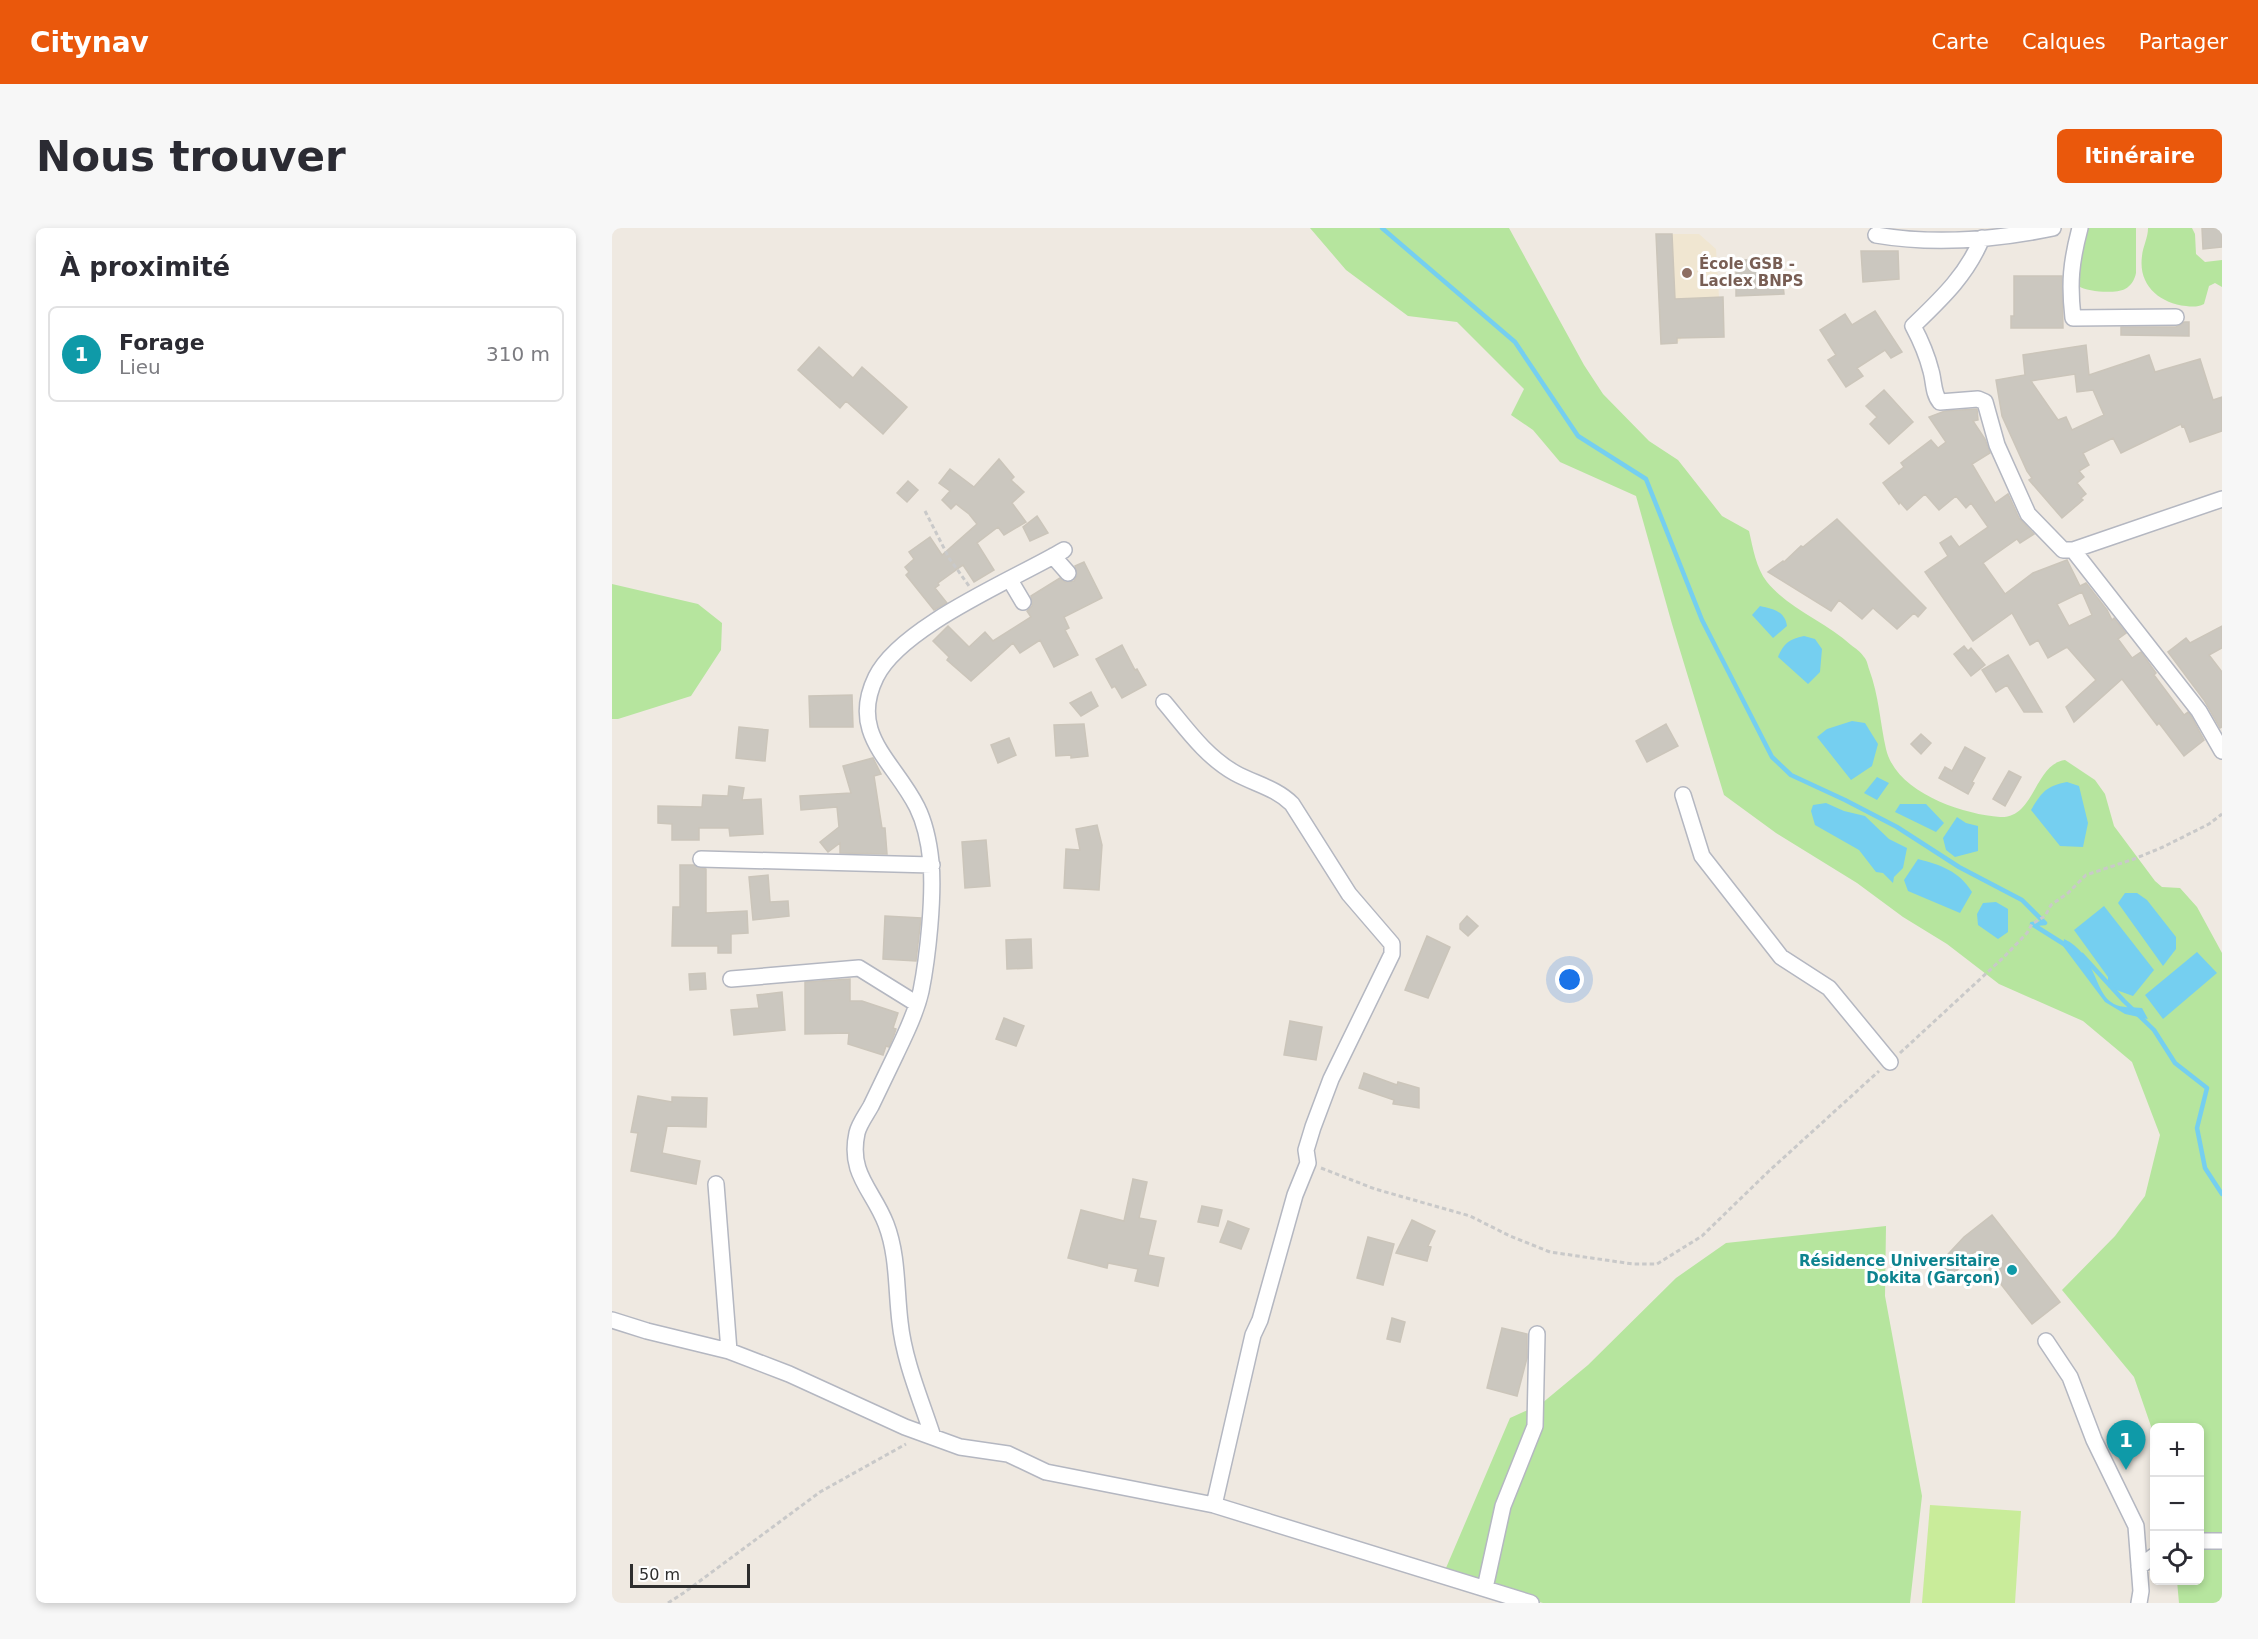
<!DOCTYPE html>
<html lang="fr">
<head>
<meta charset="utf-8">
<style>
  body { margin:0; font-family:"DejaVu Sans",sans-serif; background:#f7f7f7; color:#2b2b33 }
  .controls { position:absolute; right:18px; bottom:18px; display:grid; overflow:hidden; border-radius:9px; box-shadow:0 3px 9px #0003 }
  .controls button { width:54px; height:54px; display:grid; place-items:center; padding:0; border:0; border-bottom:2px solid #e1e1e2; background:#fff; color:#2b2b33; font:30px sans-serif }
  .scale { position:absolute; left:18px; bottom:15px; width:120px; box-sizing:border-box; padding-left:6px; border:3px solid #2e2e2e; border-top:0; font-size:16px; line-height:21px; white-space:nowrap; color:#2e2e2e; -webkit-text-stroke:4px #fff; paint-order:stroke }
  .you { position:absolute; left:958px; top:752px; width:21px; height:21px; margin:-15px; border:4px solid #fff; border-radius:50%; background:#1a73e8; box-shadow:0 0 0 9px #1a73e833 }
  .badge { display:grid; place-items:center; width:39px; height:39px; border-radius:50%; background:#ea580c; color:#fff; font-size:20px; font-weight:700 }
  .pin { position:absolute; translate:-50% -50px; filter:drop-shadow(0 2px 3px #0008) }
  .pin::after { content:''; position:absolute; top:32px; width:21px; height:18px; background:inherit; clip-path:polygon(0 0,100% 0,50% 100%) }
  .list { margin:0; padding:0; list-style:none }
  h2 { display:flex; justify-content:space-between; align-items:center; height:78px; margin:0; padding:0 24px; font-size:26px }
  h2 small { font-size:20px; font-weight:400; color:#7c7c81 }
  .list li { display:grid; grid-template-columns:39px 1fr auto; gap:18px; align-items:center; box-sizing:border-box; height:96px; margin:0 12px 12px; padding:0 12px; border:2px solid #e1e1e2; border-radius:9px }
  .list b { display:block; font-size:22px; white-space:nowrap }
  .list p { margin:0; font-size:20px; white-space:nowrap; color:#7c7c81 }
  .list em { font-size:20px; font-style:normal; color:#7c7c81 }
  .icon { flex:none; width:33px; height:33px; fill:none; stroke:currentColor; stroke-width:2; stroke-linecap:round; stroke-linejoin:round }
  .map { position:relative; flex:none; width:1610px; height:1375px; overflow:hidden; border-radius:9px }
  header { display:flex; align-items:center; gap:36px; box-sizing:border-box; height:84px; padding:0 30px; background:#ea580c; color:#fff }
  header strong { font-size:28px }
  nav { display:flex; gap:33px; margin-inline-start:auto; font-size:21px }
  .intro { display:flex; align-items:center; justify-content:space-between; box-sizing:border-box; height:144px; padding:0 36px }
  h1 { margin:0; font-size:42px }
  .button { padding:15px 27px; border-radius:9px; background:#ea580c; color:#fff; font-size:21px; font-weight:700 }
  main { display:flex; gap:36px; padding:0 36px }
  aside { flex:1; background:#fff; border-radius:9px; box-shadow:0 3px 9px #0003 }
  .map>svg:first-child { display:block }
  .education { fill:#f0e6d1 }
  .green { fill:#b6e59e }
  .pitch { fill:#c9ec9a }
  .water { fill:#75cff0 }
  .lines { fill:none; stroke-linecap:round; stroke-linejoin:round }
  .stream { stroke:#75cff0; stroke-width:4.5 }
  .building { fill:#cbc7bf; stroke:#cbc5ba; stroke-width:1.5; fill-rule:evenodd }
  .minor-casing { stroke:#b4b7c1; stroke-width:18 }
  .path { stroke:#c9c9c9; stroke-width:3; stroke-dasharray:4.5 3; stroke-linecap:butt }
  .minor { stroke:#fff; stroke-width:15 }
  .education-dot { fill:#8d6e63; stroke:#fff; stroke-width:2 }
  .culture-dot { fill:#0f9aa8; stroke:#fff; stroke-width:2 }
  .labels { text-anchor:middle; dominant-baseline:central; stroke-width:6; stroke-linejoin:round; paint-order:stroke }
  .education-label { font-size:15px; font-weight:bold; fill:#785e54; stroke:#fff; text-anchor:start }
  .culture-label { font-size:15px; font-weight:bold; fill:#0d838f; stroke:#fff; text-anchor:end }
</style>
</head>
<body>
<header>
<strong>Citynav</strong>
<nav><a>Carte</a><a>Calques</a><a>Partager</a></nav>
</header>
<div class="intro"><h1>Nous trouver</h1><a class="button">Itinéraire</a></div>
<main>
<aside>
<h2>À proximité<small></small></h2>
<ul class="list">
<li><span class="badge" style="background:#0f9aa8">1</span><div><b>Forage</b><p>Lieu</p></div><em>310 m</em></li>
</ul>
</aside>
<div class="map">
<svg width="1610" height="1375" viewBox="0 0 1610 1375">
  <rect width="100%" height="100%" fill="#efe9e1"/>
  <path class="education" d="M1044,6H1087L1104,21L1107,69L1111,70L1112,109L1070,110L1065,115L1049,116Z"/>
  <path class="green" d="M698,0H897L972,137L991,166L1037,213L1066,232L1110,288L1137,303C1141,320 1144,340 1155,354C1176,380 1214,394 1239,417C1243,420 1249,424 1252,429C1255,432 1256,438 1257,441C1267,468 1268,494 1274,521C1284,564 1349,586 1388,589C1423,591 1422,536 1453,532L1483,552L1493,566L1502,598L1543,653L1550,659L1568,660L1585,679L1610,725V1375H1567L1565,1353L1588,1352V1200H1542V1207L1522,1149L1450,1062L1503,1008L1533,968L1548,907L1520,834L1471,793L1387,756L1335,716L1291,689L1245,655L1164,605L1112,567L1060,396L1024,268L948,234L921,202L899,187L912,161L845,94L796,88L734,42Z
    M1471,0H1524V45C1523,51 1519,58 1513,61C1503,66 1476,64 1466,58Z
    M1536,0H1580L1583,6L1584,26L1593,34L1610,32V59L1603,55L1597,58L1592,76C1586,79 1581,79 1574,78C1547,75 1526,57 1530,28C1531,18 1536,10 1536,0Z
    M0,356L86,376L110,395L109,422L79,468L6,491H0Z
    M1274,998L1273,1068L1310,1268L1298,1375H931L831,1347L898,1190L929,1176L976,1137L1064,1050L1114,1015Z"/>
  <path class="pitch" d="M1318,1277L1409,1283L1403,1375H1310Z"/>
  <path class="water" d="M1148,378C1161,381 1173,383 1175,398L1161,410L1140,387Z
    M1192,408L1203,411L1210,421L1208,444L1196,456L1166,429C1171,416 1177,411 1192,408Z
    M1240,493L1253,495L1266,516L1260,538L1239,552L1205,509L1215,501Z
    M1265,549L1277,555L1265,572L1252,565Z
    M1455,554L1467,558L1476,595L1471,619L1448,618L1419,582C1430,564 1434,558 1455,554Z
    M1214,575L1232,583L1253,588L1277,611L1295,620L1291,640L1282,649L1281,655L1271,645L1264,644L1247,622L1203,597L1199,583L1201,577Z
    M1288,576H1314L1332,595L1324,604L1283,584Z
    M1345,589L1354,595L1366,598V623L1343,629L1334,622L1331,610Z
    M1306,631C1329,637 1347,643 1360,664L1348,685L1296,663L1292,652Z
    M1513,665H1525L1535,672L1564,709V721L1551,738L1506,675Z
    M1384,674L1396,681V704L1386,711L1366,697L1365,686L1371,675Z
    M1492,678L1542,742L1521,768L1496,759V749L1462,702Z
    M1452,711C1485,726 1481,765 1502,776C1509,780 1522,779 1530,780L1536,791L1513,786L1493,774L1451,718Z
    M1585,724L1605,745L1551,791L1533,767Z"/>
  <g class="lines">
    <path class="stream" d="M770,0L903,114L966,208L1034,251L1090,392L1160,529L1179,547L1233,572L1285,599L1347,639L1410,672L1433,695L1420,696L1455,718
      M1470,727L1512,773L1542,802L1563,835L1595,860L1585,900L1593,940L1610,966"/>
  </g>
  <path class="building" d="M1590,0H1610V19L1591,21Z
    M1044,6H1060L1063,71L1111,69L1112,109L1065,110V115L1049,116Z
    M1249,23H1286L1287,51L1251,54Z
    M1168,28L1172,66L1124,68V33Z
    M1402,48H1450L1451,100H1399V88H1402Z
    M1263,83L1290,124L1279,130L1273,122L1245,140L1251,148L1234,159L1216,132L1224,127L1208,102L1233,86L1240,97Z
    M1572,94H1577V108L1509,107V99H1564Z
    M1474,117L1477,147L1537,127L1543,144L1588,131L1601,172L1610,169V203L1578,214L1572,198L1570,199L1569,196L1509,225L1501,210L1471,225L1477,237L1467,243L1472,249L1465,255L1474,266L1469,270L1471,272L1450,290L1417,252L1420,250L1415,243L1390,188L1384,152L1413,147L1411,127ZM1463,146L1465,164L1481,162L1492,187L1460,202L1454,189L1446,192L1419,153Z
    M207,119L241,150L250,139L295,179L271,206L234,173L228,180L186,142Z
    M1272,162L1301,194L1277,216L1258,196L1265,189L1254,178Z
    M1365,181L1366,192L1361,193L1373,211L1378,225L1360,236L1383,275L1396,266L1407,290L1422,306L1408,315L1405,311L1371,335L1393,366L1421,345L1455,332L1468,358L1474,355L1495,382L1500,392L1502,390L1514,405L1506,411L1520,430L1529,424L1544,445L1542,447L1572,487L1576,484L1579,488L1592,512L1572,528L1547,495L1545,497L1510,451L1462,494L1454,479L1484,452L1455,419L1436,430L1426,412L1418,417L1400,385L1361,413L1313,344L1336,328L1328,315L1339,308L1347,319L1376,299L1359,275L1354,280L1344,268L1327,282L1313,266L1295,282L1288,274L1287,276L1271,255L1292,239L1289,235L1319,212L1326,220L1334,214L1317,189L1333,183ZM1470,364L1480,387L1457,398L1445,376Z
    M387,231L402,249L399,252L412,264L400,275L414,294L392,307L386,299L365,315L382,342L362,354L351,337L326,355L327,357L323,360L335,375L322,382L294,347L297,344L293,339L302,331L297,324L318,309L330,327L365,296L357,286L344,276L339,281L330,272L338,263L327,255L338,241L362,259Z
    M296,253L306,262L295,274L285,265Z
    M425,288L436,305L418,313L411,299Z
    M1225,291L1314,380L1306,389L1302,385L1285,401L1261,380L1250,391L1227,372L1219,383L1156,344L1171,333L1172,334L1189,318L1191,319Z
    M472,334L490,370L452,389L457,400L453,402L466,427L442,439L428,412L408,425L401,415L359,453L335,432L337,429L321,413L336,398L357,419L373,404L381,413L419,389L415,383L420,378L419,368L448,350L453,354L462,353L465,348L463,338Z
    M1610,398V420L1597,427L1610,444V499L1608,500L1592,472L1556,424L1574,410L1578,415Z
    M510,417L523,442L525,441L534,457L510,470L503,458L500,460L484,431Z
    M1352,418L1356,423L1359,420L1373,437L1359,448L1342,426Z
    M1396,427L1407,445L1430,484H1412L1395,457L1384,464L1370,442Z
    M479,464L486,478L469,488L458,475Z
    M240,467L241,499H198L197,468Z
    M472,496L476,528L459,530V527L444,528L442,497Z
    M1054,496L1066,518L1035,534L1024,513Z
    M127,499L156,502L153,533L124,530Z
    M1309,506L1319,515L1309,526L1299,516Z
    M397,510L404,527L386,535L379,517Z
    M1353,519L1373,530L1360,554L1362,555L1356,566L1327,550L1333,539L1340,543Z
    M261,530L269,546L262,548L270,600H273L275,626L228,625V615L216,624L208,614L227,599L225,579L189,582L188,568L239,565L231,538Z
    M1397,543L1409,549L1393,578L1381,571Z
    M117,558L132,560L130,572L149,571L151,606L118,608L117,600H87V612H60V596L46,595V578L90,579L91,567L116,568Z
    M485,597L490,617L487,662L452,660L454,621L468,622L464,601Z
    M374,612L378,658L353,660L350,614Z
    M68,637H82L94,641V685L135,683L136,705L119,706V725H106V718H60L61,679H68Z
    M156,647L158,674L176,673L177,688L141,692L137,649Z
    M273,688L309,690L304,733L271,731Z
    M855,688L866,698L856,708L848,701V696Z
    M815,708L838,719L816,770L793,762Z
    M419,711L420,740L395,741L394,712Z
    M93,745L94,761L78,762L77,746Z
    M238,751V773H250L286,785L281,800L284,801L282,807L277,819L274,818L271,827L236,816L237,805L193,806V754Z
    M170,764L173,802L122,807L119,782L147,780L145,767Z
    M392,790L412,798L404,818L384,811Z
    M678,793L710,799L704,832L672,827Z
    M752,845L785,857L786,854L807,860V880L781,876L782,872L747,860Z
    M26,868L60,874V869L95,870L94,899L55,898L50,925L88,933L84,956L19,943L26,905L19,904Z
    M521,951L535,954L527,990L544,993L536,1027L552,1030L546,1058L523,1053L526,1041L496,1035L495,1040L456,1030L469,982L512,993Z
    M590,978L610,982L606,998L586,994Z
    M1380,987L1448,1074L1420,1096L1363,1023L1338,1050L1325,1038L1352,1009Z
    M800,992L823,1003L816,1018L819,1019L815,1033L784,1025Z
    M616,993L637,1001L629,1021L608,1014Z
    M756,1009L782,1016L771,1057L745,1050Z
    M780,1090L793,1094L788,1114L775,1111Z
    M890,1100L915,1106V1130L905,1168L875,1160Z"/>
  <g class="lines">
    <g class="minor-casing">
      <path id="minor" d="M1468,0C1459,34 1457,55 1461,90L1564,89
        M1264,7C1322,17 1383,12 1441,0
        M1370,10C1355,47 1329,71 1301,98C1309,113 1315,127 1319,143C1322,153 1321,166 1328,174L1366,171L1373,174L1385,217L1416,286L1451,322H1461L1610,271
        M1461,322L1587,483L1610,523
        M441,328L456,345
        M398,352L411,374
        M552,474C574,500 593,528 623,545C643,556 664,560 680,576L737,666L780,716V726L719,851L701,899L694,922L696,935L683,967L648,1092L641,1107L602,1277
        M1071,567L1090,628L1169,729L1217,760L1278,834
        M89,631L320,637
        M119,751L247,740L305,776
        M104,956L117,1123
        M0,1092L35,1103L117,1123L177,1146L293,1199L348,1219L396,1226L434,1244L602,1277L919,1375
        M1434,1113L1458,1149L1482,1212L1524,1298L1529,1363L1527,1375
        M321,1209C309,1172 292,1133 288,1094C284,1062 286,1027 274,996C261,962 236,946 245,905C247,896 254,887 259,878C267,861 276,843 284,826C293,807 304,785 309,763C316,728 322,669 319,634C317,614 314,597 305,579C282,533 236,506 264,449C289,398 403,351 452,322
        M1588,1313H1610
        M1527,1339L1542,1328
        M873,1360L891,1278L923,1198L925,1106"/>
    </g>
    <path class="path" d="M313,283L337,330L357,358
      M1288,825L1392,729L1415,705L1420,696L1433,688L1439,677L1456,665L1474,647L1522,631L1551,619L1597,596L1610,586
      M709,940L763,961L858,988L898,1008L938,1024L1021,1036H1045L1090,1008L1157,943L1267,843
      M56,1375L73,1364L208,1264L294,1216"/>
    <use href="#minor" class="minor"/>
  </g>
  <circle class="education-dot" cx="1075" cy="45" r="6"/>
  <circle class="culture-dot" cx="1400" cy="1042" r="6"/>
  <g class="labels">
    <g class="education-label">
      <text x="1087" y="36">École GSB -<tspan x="1087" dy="17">Laclex BNPS</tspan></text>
    </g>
    <g class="culture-label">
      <text x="1388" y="1033">Résidence Universitaire<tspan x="1388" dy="17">Dokita (Garçon)</tspan></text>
    </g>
  </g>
</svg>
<div class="controls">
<button>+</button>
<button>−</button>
<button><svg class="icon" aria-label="locate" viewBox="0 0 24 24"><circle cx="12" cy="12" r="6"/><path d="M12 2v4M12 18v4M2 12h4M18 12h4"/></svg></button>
</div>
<div class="scale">50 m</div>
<div class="you"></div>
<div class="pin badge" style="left:1514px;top:1242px;background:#0f9aa8">1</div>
</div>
</main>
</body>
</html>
